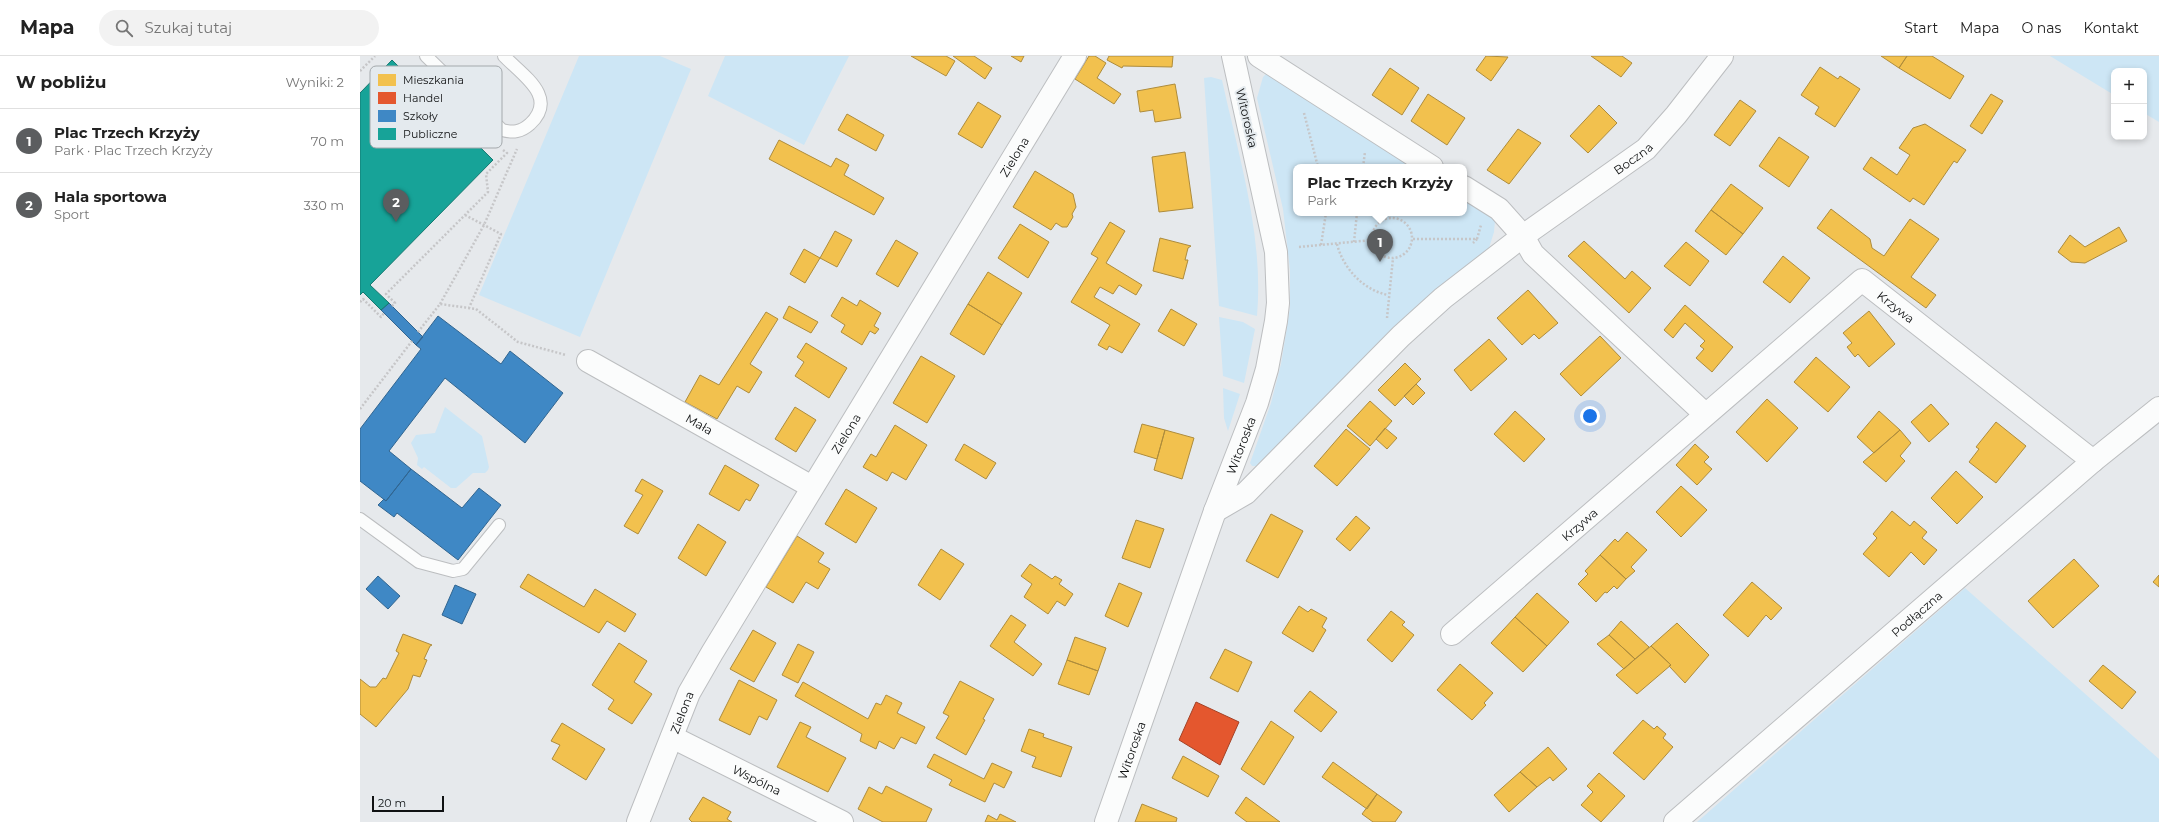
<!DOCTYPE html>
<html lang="pl">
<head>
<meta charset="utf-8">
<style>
  body { margin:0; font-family:Montserrat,sans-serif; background:#f2f2f2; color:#222 }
  .controls { position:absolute; right:12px; top:12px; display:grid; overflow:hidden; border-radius:8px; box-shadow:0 2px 6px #0003 }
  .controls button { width:36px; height:36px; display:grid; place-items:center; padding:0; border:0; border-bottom:1px solid #e0e0e0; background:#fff; color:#222; font:20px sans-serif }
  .scale { position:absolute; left:12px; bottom:10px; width:72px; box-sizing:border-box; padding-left:4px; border:2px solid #101213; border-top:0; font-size:11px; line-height:14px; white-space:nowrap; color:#101213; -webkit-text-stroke:3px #e4eaee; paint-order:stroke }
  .you { position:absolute; left:1230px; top:360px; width:14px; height:14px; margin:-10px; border:3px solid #fff; border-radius:50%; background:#1a73e8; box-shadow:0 0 0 6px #1a73e833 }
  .badge { display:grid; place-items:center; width:26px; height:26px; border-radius:50%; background:#5b5d5f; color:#fff; font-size:13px; font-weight:700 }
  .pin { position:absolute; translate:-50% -33px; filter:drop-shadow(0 1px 2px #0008) }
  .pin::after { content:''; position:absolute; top:21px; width:14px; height:12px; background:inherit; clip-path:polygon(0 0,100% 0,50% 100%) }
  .popup { position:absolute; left:933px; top:108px; width:174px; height:52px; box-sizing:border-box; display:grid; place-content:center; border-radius:8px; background:#fff; filter:drop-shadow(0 1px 3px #0005); font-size:13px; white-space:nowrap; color:#767676 }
  .popup b { font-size:15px; color:#222 }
  .popup::after { content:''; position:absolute; left:50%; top:100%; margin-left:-8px; border:8px solid transparent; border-top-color:#fff }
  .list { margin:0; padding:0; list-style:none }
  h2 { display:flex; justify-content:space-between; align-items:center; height:52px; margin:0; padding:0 16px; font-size:17px }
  h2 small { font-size:13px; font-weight:400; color:#767676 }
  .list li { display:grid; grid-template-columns:26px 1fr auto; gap:12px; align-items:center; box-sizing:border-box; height:64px; padding:0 16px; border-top:1px solid #e0e0e0 }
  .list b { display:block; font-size:15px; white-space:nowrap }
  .list p { margin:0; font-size:13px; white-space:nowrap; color:#767676 }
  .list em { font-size:13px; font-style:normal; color:#767676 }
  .icon { flex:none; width:22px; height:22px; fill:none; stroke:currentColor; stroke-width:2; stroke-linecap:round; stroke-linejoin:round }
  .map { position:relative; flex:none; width:1799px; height:766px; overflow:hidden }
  header { display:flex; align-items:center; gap:24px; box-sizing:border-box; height:56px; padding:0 20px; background:#fff; border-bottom:1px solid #e0e0e0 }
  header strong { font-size:19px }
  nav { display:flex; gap:22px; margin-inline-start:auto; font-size:14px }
  .search { width:280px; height:36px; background:#f2f2f2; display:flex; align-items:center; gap:10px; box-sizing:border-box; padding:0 14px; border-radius:22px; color:#767676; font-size:15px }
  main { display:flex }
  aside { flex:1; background:#fff }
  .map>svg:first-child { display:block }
  .green { fill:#cde6f5 }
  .homes { fill:#f2c14e; stroke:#ae8c3c }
  .shops { fill:#e4572e; stroke:#a44226 }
  .schools { fill:#3f88c5; stroke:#316590 }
  .public { fill:#17a398; stroke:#157870 }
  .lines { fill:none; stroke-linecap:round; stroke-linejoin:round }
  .service-casing { stroke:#bcbec0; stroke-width:14 }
  .minor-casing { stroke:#bcbec0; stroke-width:24 }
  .secondary-casing { stroke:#bcbec0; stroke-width:24 }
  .path { stroke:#c6c6c8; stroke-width:2.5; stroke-dasharray:2 2; stroke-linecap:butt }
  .service { stroke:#fbfcfc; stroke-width:12 }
  .minor { stroke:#fbfcfc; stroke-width:22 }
  .secondary { stroke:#fbfcfc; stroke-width:22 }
  .labels { text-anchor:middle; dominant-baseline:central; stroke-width:4; stroke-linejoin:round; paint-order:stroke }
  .street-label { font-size:12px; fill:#101213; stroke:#e4eaee }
  .key { fill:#e4eaee; stroke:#a4a9ac; stroke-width:1 }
  .key-label { font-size:11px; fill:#101213 }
</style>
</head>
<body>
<header>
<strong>Mapa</strong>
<div class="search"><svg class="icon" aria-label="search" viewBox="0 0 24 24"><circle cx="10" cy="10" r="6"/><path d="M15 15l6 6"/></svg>Szukaj tutaj</div>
<nav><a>Start</a><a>Mapa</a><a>O nas</a><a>Kontakt</a></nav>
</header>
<main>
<aside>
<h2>W pobliżu<small>Wyniki: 2</small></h2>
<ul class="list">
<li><span class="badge">1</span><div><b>Plac Trzech Krzyży</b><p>Park · Plac Trzech Krzyży</p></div><em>70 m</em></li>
<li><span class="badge">2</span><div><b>Hala sportowa</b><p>Sport</p></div><em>330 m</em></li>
</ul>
</aside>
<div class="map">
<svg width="1799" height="766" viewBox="0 0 1799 766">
  <rect width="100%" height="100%" fill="#e6e9ec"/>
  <path class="green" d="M219,0H300L331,13L220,281L119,239Z
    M365,0H489L444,89L348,40Z
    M1690,0H1799V66L1784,57V15H1754V39Z
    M906,18H910L1056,111H936V157H1104V142L1132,160L1135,165L1134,176L1129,192L1030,277L896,410H892L890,407L911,347L921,308L930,252V214L923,153L897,42L903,21Z
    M851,21L862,24C879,102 904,180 897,260L859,250L844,22Z
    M859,261L883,266L895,273L884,327L863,320Z
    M863,332L880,338L868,375L864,362Z
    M85,351L122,380L129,411L128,414L125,417H113L96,432H91L64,411L62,413L57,409L58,402L51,387L56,379L75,377Z
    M1605,532L1799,703V766H1337Z"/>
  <path class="homes" d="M551,0H586L595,5L586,20Z
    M593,0H614L632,12L625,23Z
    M651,0H664L661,6Z
    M729,0H735L746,7L737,22L761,38L754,48L715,23Z
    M749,0H813L812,11L763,10L762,12L747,4Z
    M1126,0L1148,1L1131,25L1116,14Z
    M1231,0H1262L1272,7L1261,21Z
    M1521,0H1547L1539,12Z
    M1547,0H1572L1604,20L1590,43L1539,12Z
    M1460,11L1478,23L1480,20L1500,33L1475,71L1455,58L1459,51L1441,39Z
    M1030,12L1059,32L1042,59L1012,39Z
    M815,28L821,62L795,66L793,54L780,56L777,35Z
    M1068,38L1105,62L1087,89L1051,65Z
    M1631,38L1643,45L1622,78L1610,70Z
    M1380,44L1396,55L1370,90L1354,79Z
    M618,46L641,60L622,92L598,78Z
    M1239,49L1257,67L1228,97L1210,80Z
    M487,58L524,79L516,95L478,74Z
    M1565,68L1606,94L1597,107L1594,105L1564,149L1553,142L1550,146L1503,113L1511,101L1537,119L1550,99L1539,92L1553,72Z
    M1158,73L1181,87L1149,128L1127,114Z
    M1419,81L1449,101L1429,131L1399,110Z
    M419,84L471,111L476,102L489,109L484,119L524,142L514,159L409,103Z
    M825,96L833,152L799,156L792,101Z
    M675,115L713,138L716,151L712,158L713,161L707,171H702L696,167L691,174L653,151Z
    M1371,128L1403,152L1383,178L1351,154Z
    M1471,153L1510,183L1512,192L1524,200L1550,163L1579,183L1551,221L1576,239L1566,252L1457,172Z
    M1351,154L1383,178L1366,199L1335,175Z
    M750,166L765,175L746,207L782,229L776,239L759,229L753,238L740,231L734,241L780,268L762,297L749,290L747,294L738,289L750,269L711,246L738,202L731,198Z
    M660,168L689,186L668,222L638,202Z
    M1759,171L1767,185L1725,207L1711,206L1698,196L1710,179L1725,191Z
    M475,175L492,184L477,211L460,202Z
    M800,182L831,190L828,192L825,204H828L823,223L793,215Z
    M536,184L558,197L538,231L516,218Z
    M1224,185L1265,223L1272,215L1291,232L1269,257L1208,200Z
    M1326,186L1349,205L1330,230L1304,210Z
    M444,193L460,202L445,227L430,218Z
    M1423,200L1450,222L1430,247L1403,226Z
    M628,216L662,237L642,269L608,248Z
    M1168,234L1198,267L1179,283L1174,278L1162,289L1137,262Z
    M482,241L497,250L500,244L521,257L514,270L519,273L515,278L510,275L502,289L481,276L485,269L471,260Z
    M608,248L642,269L624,299L590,278Z
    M1325,249L1373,291L1352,316L1336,302L1344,293L1340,290L1345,285L1325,267L1313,282L1304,274Z
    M429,250L458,266L451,277L423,262Z
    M811,253L837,268L824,290L798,275Z
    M1509,255L1535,288L1509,311L1498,298L1495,301L1487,291L1492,287L1483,277Z
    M406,256L418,263L390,308L402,316L389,337L377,330L357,363L325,346L340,319L359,329Z
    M1240,280L1261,302L1221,340L1200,318Z
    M1129,283L1147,303L1111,335L1094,314Z
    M446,287L487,312L469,342L435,320L444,306L437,301Z
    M561,300L595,320L567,367L533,347Z
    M1456,301L1490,331L1468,356L1434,326Z
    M1045,307L1061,323L1035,350L1018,334Z
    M1056,328L1065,337L1053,349L1044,340Z
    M1407,343L1438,372L1407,406L1376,376Z
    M1010,345L1032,365L1010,390L987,370Z
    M1571,348L1589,368L1569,386L1551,366Z
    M435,351L456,364L436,396L415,383Z
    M1155,355L1185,383L1164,406L1134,378Z
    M1519,355L1540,374L1514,397L1497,381Z
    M1636,366L1666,390L1636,427L1609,406L1619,393L1616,391Z
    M782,368L805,374L797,403L774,396Z
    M535,369L567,389L546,424L532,416L527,425L503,411L511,398L516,401Z
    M1025,372L1037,382L1027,393L1016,383Z
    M986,373L1010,393L977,430L954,410Z
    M805,374L834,382L822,423L794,414Z
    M1540,374L1551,387L1540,400L1545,405L1526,426L1503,406Z
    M604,388L636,407L626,423L595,404Z
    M1335,388L1349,401L1344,406L1352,413L1337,429L1316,409Z
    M365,409L399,429L390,445L386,443L379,455L349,438Z
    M1596,415L1623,441L1597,468L1571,442Z
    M282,423L303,435L278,478L264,470L283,439L275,435Z
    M1321,430L1347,454L1321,481L1296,456Z
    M486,433L517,452L496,487L465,468Z
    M1532,455L1550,470L1554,465L1567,476L1562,482L1577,494L1564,509L1551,496L1529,521L1503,498L1517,482L1513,478Z
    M911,458L943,475L918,522L886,505Z
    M996,460L1010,472L990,495L976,483Z
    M776,464L804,473L790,512L762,502Z
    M338,468L366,486L346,520L318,502Z
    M1267,476L1287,494L1271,511L1275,515L1266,523L1240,499L1255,483L1258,486Z
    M437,480L464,497L458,506L470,513L458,533L446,526L433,547L406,531Z
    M581,493L604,508L580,544L558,529Z
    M1240,499L1266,523L1257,533L1254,530L1247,537L1245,536L1236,546L1218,528L1228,518L1225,515Z
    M1714,503L1739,530L1693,572L1668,545Z
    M670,508L692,523L695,520L702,524L699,528L713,538L705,550L697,545L688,558L664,541L672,528L661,520Z
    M168,518L224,551L235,533L276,558L265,576L247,565L239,577L160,531Z
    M1799,519V531L1793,526Z
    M1392,526L1422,552L1411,564L1406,559L1388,581L1363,559Z
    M759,527L782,537L768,571L745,560Z
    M1177,537L1209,566L1187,590L1155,561Z
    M939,550L948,556L951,553L967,562L962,571L966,574L953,596L922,577Z
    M1031,555L1045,566L1042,569L1054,579L1032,606L1007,584Z
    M651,559L666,569L654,586L682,608L673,620L630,590Z
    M1155,561L1187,590L1163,616L1131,587Z
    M1261,565L1289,591L1275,603L1249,579Z
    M1317,567L1349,599L1325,627L1309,610L1311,609L1291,590Z
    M393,574L416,587L394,626L370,613Z
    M43,578L72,589L70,590L64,603L67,604L60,621L53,619L48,633L16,671L0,658V623L10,631H16L23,622L26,623L39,597L36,595Z
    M1249,579L1275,603L1264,613L1237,588Z
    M715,581L746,592L738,615L707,604Z
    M259,587L287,605L274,626L292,638L272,668L248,653L254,644L232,629Z
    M438,588L454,596L438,627L422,619Z
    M1291,590L1311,609L1277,638L1256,619Z
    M865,593L892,606L878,636L850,622Z
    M707,604L738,615L729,639L698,628Z
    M1100,608L1133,637L1124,647L1126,649L1112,664L1077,634Z
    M1743,609L1776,636L1762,653L1729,625Z
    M379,624L417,644L407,664L399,660L390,679L359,664Z
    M600,625L634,643L623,663L625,664L606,699L576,682L589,660L583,657Z
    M443,626L508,663L516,647L521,649L526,639L542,647L537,657L565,671L556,688L541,681L534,693L519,685L516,693L500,685L502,678L435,640Z
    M950,635L977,656L961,676L934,655Z
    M1283,664L1294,673L1297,670L1306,678L1303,682L1313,691L1284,724L1253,697Z
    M911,665L934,681L904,729L881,713Z
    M440,666L451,671L446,681L486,702L468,736L417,711Z
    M202,667L245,693L226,724L192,703L200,689L191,685Z
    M669,673L684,678L683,681L712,691L701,721L672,711L676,701L661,695Z
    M1188,691L1207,713L1193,725L1190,721L1177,731L1160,716Z
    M574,698L624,723L632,707L652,716L644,732L634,727L625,746L589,729L592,724L567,711Z
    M823,700L859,720L848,741L812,722Z
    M973,706L1017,738L1007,753L962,721Z
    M1160,716L1177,731L1149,756L1134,739Z
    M1239,717L1265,740L1241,766L1221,749L1233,736L1227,730Z
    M526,730L572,753L566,766H523L498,753L509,731L522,738Z
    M1017,738L1042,756L1035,766H1013L1002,758Z
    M343,741L371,756L367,763L372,766H332L329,763Z
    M886,741L920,766H887L875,757Z
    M782,748L817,762L816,766H775Z
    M640,758L656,766H625L628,759L637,764Z"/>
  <path class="shops" d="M836,646L879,666L860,709L819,684Z"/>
  <path class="schools" d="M29,247L63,281L56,289L21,254Z
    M78,260L141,308L150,295L203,337L165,387L85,322L29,395L51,413L26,445L0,425V373L61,293L56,289Z
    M51,413L102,452L119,432L141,449L98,504L37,457L34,461L18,449L24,443L26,445Z
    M18,520L40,540L28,553L6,533Z
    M95,529L116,538L102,568L82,559Z"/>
  <path class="public" d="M32,4L133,104L10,229L29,247L21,254L3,236L0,239V37Z"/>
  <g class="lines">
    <g class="service-casing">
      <path id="service" d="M66,0L142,74C153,77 161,76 170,68C199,41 162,19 144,0
        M0,463L59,506L93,515L103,513L139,469"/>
    </g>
    <g class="minor-casing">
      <g id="minor">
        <path d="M899,0L1072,111"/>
        <path d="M1104,131L1139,153L1163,180L1173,198L1345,358"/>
        <path id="s1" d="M228,305L452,431"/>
        <path id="s2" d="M855,455L886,437L1041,280L1083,242L1163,180L1286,93L1316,59L1362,0"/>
        <path id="s3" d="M1092,578L1502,224L1733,405"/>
        <path id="s4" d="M312,681L482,766"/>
        <path id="s5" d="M278,766L329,637L352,597L715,0"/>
        <path id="s6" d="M1315,766L1733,405L1799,352"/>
      </g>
    </g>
    <g class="secondary-casing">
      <g id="secondary">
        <path id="s7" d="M746,766L855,455L897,347L907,313L916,265L918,247L916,196L873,0"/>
      </g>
    </g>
    <path class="path" d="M0,15L15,0
      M944,57L958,111
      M1003,111L1005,96
      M105,159L141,178L109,252
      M1012 182a20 20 0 1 1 40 0a20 20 0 1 1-40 0Z
      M1053,183H1117L1113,187
      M1117,183L1121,169
      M994,186L997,157
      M977,188C983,212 1003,234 1028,239
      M961,189L966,157
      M939,191L1012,184
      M0,246L3,243L21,261L24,257
      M80,248L124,169L157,93
      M32,250L35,247L26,238L128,136L126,118L147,97L143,94
      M1027,262L1033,202
      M58,276L80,248L116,253L158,286L206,299
      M0,353L52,285"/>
    <use href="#service" class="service"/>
    <use href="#minor" class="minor"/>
    <use href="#secondary" class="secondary"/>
  </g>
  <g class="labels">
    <g class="street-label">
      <text transform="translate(887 62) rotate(77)">Witoroska</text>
      <text stroke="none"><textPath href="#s5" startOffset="766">Zielona</textPath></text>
      <text stroke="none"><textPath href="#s2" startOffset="549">Boczna</textPath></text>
      <text stroke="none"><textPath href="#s3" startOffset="585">Krzywa</textPath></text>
      <text stroke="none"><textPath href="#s1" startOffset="128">Mała</textPath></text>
      <text stroke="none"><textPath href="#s5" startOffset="442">Zielona</textPath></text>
      <text stroke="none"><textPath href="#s7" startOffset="400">Witoroska</textPath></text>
      <text stroke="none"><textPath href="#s3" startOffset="168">Krzywa</textPath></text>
      <text stroke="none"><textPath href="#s6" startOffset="319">Podłączna</textPath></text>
      <text stroke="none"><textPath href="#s5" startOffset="118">Zielona</textPath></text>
      <text stroke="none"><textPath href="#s7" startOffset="76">Witoroska</textPath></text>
      <text stroke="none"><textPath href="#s4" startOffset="95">Wspólna</textPath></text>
    </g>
  </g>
  <rect x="10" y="10" width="132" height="82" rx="6" class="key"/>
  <rect x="18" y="18" width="18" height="12" fill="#f2c14e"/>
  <rect x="18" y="36" width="18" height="12" fill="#e4572e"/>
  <rect x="18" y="54" width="18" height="12" fill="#3f88c5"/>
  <rect x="18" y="72" width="18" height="12" fill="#17a398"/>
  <g class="key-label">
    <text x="43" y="28">Mieszkania</text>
    <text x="43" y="46">Handel</text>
    <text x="43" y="64">Szkoły</text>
    <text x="43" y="82">Publiczne</text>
  </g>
</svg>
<div class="controls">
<button>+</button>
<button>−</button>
</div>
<div class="scale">20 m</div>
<div class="you"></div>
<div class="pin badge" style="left:1020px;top:206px">1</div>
<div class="popup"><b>Plac Trzech Krzyży</b>Park</div>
<div class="pin badge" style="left:36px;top:166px">2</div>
</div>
</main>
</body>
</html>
